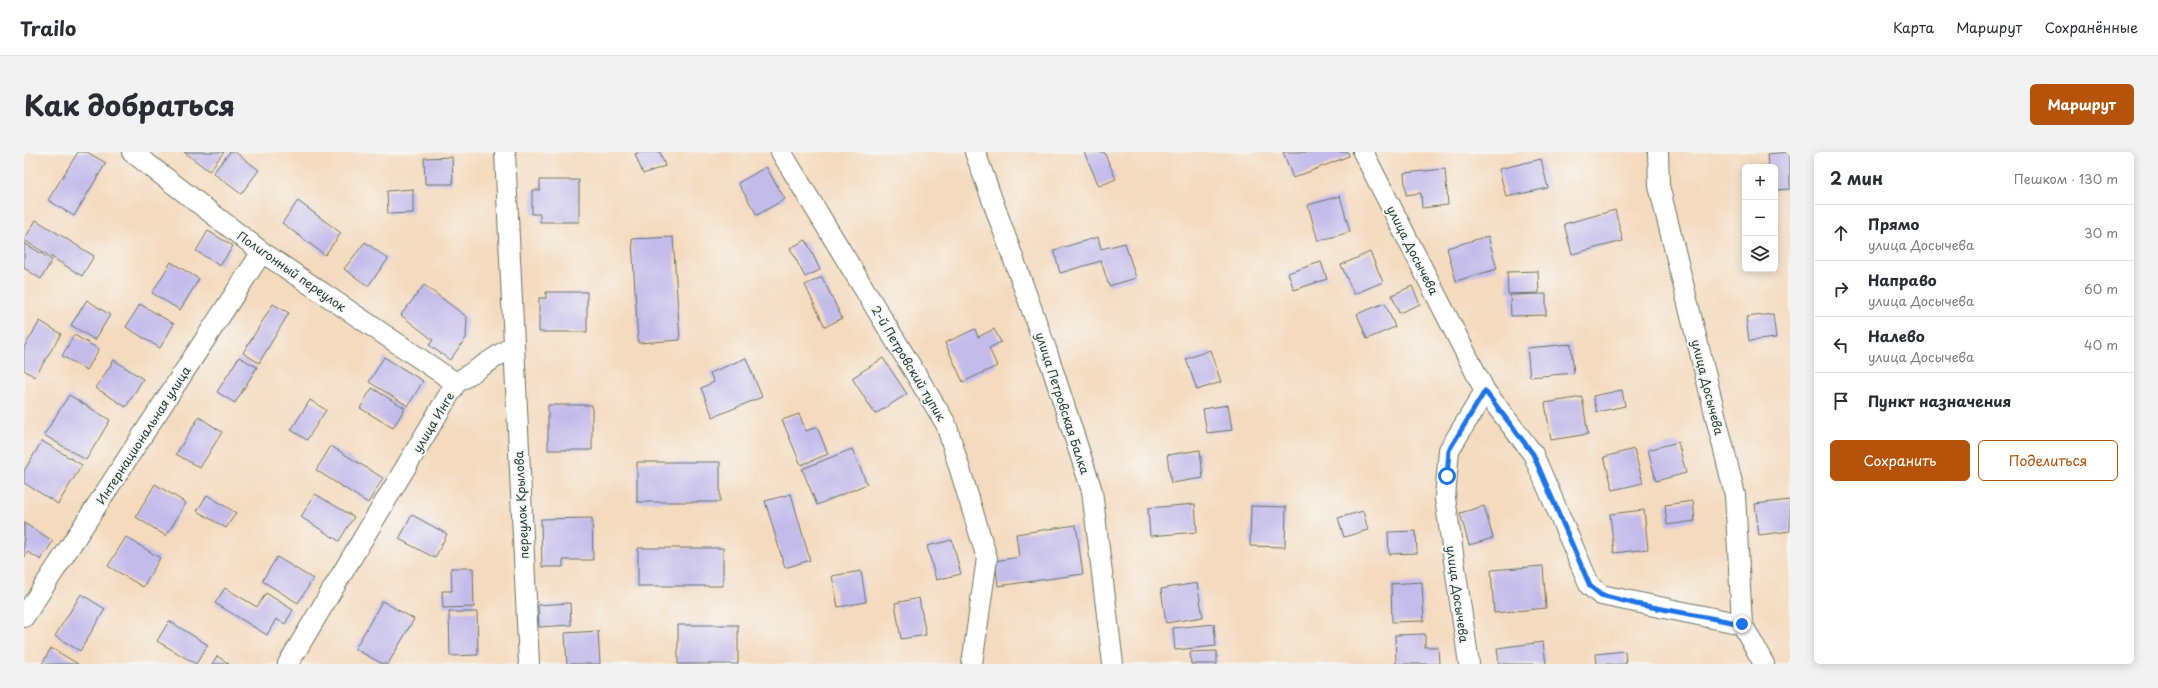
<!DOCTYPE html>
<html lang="ru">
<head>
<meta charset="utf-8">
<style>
  body { margin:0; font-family:"Playpen Sans",sans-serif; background:#f2f2f3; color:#2b2b33 }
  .controls { position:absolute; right:12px; top:12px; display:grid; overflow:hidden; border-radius:6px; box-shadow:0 2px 10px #0003 }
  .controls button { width:36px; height:36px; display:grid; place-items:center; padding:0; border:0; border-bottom:1px solid #e1e1e2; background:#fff; color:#2b2b33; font:20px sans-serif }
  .stop { position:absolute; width:12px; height:12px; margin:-9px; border:3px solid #1a73e8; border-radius:50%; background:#fff }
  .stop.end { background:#1a73e8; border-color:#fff; box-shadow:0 1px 4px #0008 }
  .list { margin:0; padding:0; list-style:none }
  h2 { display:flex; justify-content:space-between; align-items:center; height:52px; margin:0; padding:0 16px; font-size:17px }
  h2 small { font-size:13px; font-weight:400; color:#7c7c81 }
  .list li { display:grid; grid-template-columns:26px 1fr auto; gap:12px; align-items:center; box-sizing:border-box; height:56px; padding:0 16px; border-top:1px solid #e1e1e2 }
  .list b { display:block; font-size:15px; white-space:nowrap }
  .list p { margin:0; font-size:13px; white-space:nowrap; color:#7c7c81 }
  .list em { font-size:13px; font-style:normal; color:#7c7c81 }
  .actions { display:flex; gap:8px; padding:12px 16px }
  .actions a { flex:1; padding:9px 0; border:1px solid #b45309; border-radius:6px; text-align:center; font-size:14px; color:#b45309 }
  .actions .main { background:#b45309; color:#fff }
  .icon { flex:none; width:22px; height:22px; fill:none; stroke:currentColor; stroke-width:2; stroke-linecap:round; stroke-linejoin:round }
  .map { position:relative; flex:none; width:1766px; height:512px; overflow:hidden; border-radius:6px }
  header { display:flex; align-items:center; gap:24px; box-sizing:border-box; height:56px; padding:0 20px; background:#fff; border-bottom:1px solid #e1e1e2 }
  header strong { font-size:19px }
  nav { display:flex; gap:22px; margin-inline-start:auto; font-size:14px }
  .intro { display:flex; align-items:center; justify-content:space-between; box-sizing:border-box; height:96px; padding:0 24px }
  h1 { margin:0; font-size:28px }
  .button { padding:10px 18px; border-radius:6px; background:#b45309; color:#fff; font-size:14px; font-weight:700 }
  main { display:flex; gap:24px; padding:0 24px }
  aside { flex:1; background:#fff; border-radius:6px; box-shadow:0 2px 10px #0003 }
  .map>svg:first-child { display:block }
  .building { fill:#c3bbea }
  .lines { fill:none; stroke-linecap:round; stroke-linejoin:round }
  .minor-casing { stroke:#6a7464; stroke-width:22 }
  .minor { stroke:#fff; stroke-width:20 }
  .route { stroke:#1a73e8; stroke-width:5 }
  .labels { text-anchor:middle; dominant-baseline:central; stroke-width:4; stroke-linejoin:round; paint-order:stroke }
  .street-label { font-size:12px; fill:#1f3d34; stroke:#f6f6f2 }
</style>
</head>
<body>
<header>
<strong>Trailo</strong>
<nav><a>Карта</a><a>Маршрут</a><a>Сохранённые</a></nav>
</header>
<div class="intro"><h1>Как добраться</h1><a class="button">Маршрут</a></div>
<main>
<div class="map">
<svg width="1766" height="512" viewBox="0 0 1766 512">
  <rect width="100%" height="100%" fill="#f6f6f2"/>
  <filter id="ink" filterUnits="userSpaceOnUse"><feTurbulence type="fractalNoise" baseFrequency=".025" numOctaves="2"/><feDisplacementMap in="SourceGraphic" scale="8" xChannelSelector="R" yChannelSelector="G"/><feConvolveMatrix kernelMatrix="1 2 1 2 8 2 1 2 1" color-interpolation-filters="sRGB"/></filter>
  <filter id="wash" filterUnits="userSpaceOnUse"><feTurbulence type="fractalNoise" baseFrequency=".012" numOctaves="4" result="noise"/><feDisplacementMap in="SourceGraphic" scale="16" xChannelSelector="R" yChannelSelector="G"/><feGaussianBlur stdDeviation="0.9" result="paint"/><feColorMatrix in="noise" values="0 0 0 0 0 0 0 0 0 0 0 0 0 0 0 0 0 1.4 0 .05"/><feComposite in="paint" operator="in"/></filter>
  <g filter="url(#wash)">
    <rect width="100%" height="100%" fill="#f4dabe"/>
    <g id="blocks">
      <path class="building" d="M54,0H63L82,11L50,64L24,48Z
        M160,0H200L185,19Z
        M206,0H211L235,18L217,42L189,21Z
        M617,0H636L641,14L619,22L611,2Z
        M1060,0H1080L1092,27L1075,34Z
        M1259,0H1324L1325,4L1269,26Z
        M1766,0V37L1751,38V15H1744L1743,2Z
        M428,5L429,32H401L400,6Z
        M1517,7L1524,36L1482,45L1475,17Z
        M742,15L761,47L733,63L714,31Z
        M1421,17L1424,53L1398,56L1397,41L1382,43L1380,21Z
        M516,28H555V70H516V62H508V38H516Z
        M389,37V61L364,62L363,39Z
        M1316,44L1326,80L1294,89L1284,53Z
        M274,49L317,81L301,103L258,71Z
        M1591,58L1599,89L1548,102L1540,72Z
        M12,68L70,104L58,124L0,88Z
        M184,79L209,94L196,114L172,99Z
        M1464,84L1473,117L1432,129L1423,96Z
        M649,85L656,188L614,191L608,87Z
        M1074,85L1077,97L1101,91L1112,126L1085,134L1077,109L1036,121L1030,98Z
        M782,88L796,118L781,125L766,96Z
        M341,90L364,107L344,134L320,117Z
        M0,91L28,108L17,127L0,116Z
        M1346,100L1359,130L1330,142L1317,113Z
        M147,110L175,127L156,158L128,141Z
        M1297,110L1303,127L1270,138L1264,121Z
        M1514,119L1515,141L1484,142L1483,120Z
        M798,125L818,166L801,175L781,133Z
        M400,133L443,165L442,186L426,208L405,193L409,188L377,163Z
        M1388,134L1396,152L1375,161L1368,143Z
        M522,140H563V180H515V146H522Z
        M1522,142V163L1487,164L1486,143Z
        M63,148L86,163L71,188L47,173Z
        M1361,151L1371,175L1343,187L1333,162Z
        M116,152L150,172L136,196L102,175Z
        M249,152L265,161L235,211L219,201Z
        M1749,162L1752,186L1725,189L1722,165Z
        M16,169L37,182L11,225L0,218V195Z
        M951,177L954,185L970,177L977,190L965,196L973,214L939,230L921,191Z
        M50,183L75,197L63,218L38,204Z
        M1547,192L1550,221L1506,225L1503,196Z
        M1186,198L1197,230L1173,238L1162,207Z
        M215,205L233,215L211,251L193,240Z
        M360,205L399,229L384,254L345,230Z
        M722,206L738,245L689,265L677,236L690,230L686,221Z
        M859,206L883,242L851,262L828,226Z
        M90,208L119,227L102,255L72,236Z
        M348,236L381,256L369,276L336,256Z
        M1598,238L1601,254L1573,260L1569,244Z
        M45,243L86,268L62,308L20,283Z
        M1558,245L1564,282L1527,288L1521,251Z
        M286,248L302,258L283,288L267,278Z
        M524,253H568V298H524Z
        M1204,253L1208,278L1183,281L1179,257Z
        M775,262L782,279L793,275L804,302L777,313L758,268Z
        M175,265L198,280L176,316L152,302Z
        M18,289L58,313L34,352L0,331V319Z
        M1654,290L1662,321L1632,329L1624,298Z
        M307,294L359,326L344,351L292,318Z
        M828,297L843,332L793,353L778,317Z
        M1610,297L1619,331L1589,338L1580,305Z
        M1176,298L1179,326L1147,331L1143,303Z
        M613,310H696V350H613Z
        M131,332L162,351L142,384L112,365Z
        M291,342L330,365L315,389L277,365Z
        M767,342L786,408L761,416L741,349Z
        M183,343L212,361L202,376L173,359Z
        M1766,348V379L1735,383L1731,352Z
        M1669,349L1671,369L1643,373L1641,353Z
        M1171,352L1173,380L1126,384L1124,356Z
        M1227,354L1262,355L1261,395L1226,394Z
        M1460,354L1469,386L1445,393L1436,361Z
        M1620,358L1624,397L1590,401L1586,362Z
        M1339,359L1344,378L1320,385L1314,366Z
        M388,363L423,382L411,406L375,387Z
        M568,366L569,408H539V415H518L517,367Z
        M0,371L29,389L17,408L4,400L0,406Z
        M1052,373L1059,422L974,434L971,409L995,405L992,382Z
        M1392,379L1393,401L1365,402L1364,380Z
        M102,385L136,406L119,435L84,414Z
        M928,388L937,422L912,428L903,394Z
        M614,396H699V434H614Z
        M253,405L289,427L274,451L238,429Z
        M1519,414L1522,456L1470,461L1467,418Z
        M427,416H449L450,455L419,456L418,439H428Z
        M837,419L842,450L814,455L808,424Z
        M1398,430L1400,469L1368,470L1367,432Z
        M1173,431L1179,465L1142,471L1137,437Z
        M201,436L233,455L242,441L269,458L261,472L252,467L243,483L191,451Z
        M57,442L81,457L56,499L31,484Z
        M895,446L902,483L877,487L871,451Z
        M358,449L390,467L364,512H359L331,497Z
        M546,451L547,473L515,475L514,453Z
        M425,460H453L454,503L426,504Z
        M145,469L184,493L172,512L133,489Z
        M1190,472L1192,494L1151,498L1149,476Z
        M654,473H714V512H654Z
        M574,479L576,512H543L541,481Z
        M1401,482V495H1414L1415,512H1372L1371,483Z
        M1519,490L1522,512H1475L1473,496Z
        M27,496L51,510L54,512H18Z
        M1193,499V512H1167L1166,500Z
        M1601,499L1602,512H1573L1572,502Z
        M193,504L205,512H188Z"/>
    </g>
  </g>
  <g filter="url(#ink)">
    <use href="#blocks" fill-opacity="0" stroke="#6a7464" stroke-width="1"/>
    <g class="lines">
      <g class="minor-casing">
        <path id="minor" d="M108,0L238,100L432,231
          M481,0L505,512
          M757,0L922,272L963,406L948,512
          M951,0L1022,197L1068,339L1089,512
          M1339,0L1461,239L1509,302L1566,434L1577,443L1718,472L1740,512
          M1634,0L1635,34L1711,343L1718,472
          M0,465L238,100
          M264,512L432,231L489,194
          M1445,512L1421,346L1425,298L1461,239"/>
      </g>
      <use href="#minor" class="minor"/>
    </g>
  </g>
  <g class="lines" filter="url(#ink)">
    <path class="route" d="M1423,324L1425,298L1461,239L1509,302L1566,434L1577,443L1612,452L1718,472"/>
  </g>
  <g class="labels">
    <g class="street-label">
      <text transform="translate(1389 98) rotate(63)">улица Досычева</text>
      <text transform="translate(268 119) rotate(35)">Полигонный переулок</text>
      <text transform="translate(885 211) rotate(59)">2-й Петровский тупик</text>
      <text transform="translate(1684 235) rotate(76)">улица Досычева</text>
      <text transform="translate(1039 251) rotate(72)">улица Петровская Балка</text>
      <text transform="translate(409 270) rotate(-59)">улица Инге</text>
      <text transform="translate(119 283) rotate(-57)">Интернациональная улица</text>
      <text transform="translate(497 353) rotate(-93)">переулок Крылова</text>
      <text transform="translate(1434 442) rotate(82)">улица Досычева</text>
    </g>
  </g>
</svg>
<div class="controls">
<button>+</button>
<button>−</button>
<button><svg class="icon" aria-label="layers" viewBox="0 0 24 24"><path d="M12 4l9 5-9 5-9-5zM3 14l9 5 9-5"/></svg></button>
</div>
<div class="stop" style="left:1423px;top:324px"></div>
<div class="stop end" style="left:1718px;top:472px"></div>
</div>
<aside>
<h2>2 мин<small>Пешком · 130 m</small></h2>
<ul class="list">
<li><svg class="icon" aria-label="ahead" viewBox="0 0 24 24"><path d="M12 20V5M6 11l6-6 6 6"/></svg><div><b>Прямо</b><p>улица Досычева</p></div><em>30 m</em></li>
<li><svg class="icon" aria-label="right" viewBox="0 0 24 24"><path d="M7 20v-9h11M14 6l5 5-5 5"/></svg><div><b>Направо</b><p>улица Досычева</p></div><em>60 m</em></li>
<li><svg class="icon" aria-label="left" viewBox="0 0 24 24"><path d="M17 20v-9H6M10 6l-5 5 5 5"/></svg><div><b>Налево</b><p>улица Досычева</p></div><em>40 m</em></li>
<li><svg class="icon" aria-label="arrive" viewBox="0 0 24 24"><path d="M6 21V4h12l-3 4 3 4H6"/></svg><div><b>Пункт назначения</b></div></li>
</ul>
<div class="actions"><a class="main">Сохранить</a><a>Поделиться</a></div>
</aside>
</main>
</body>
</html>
